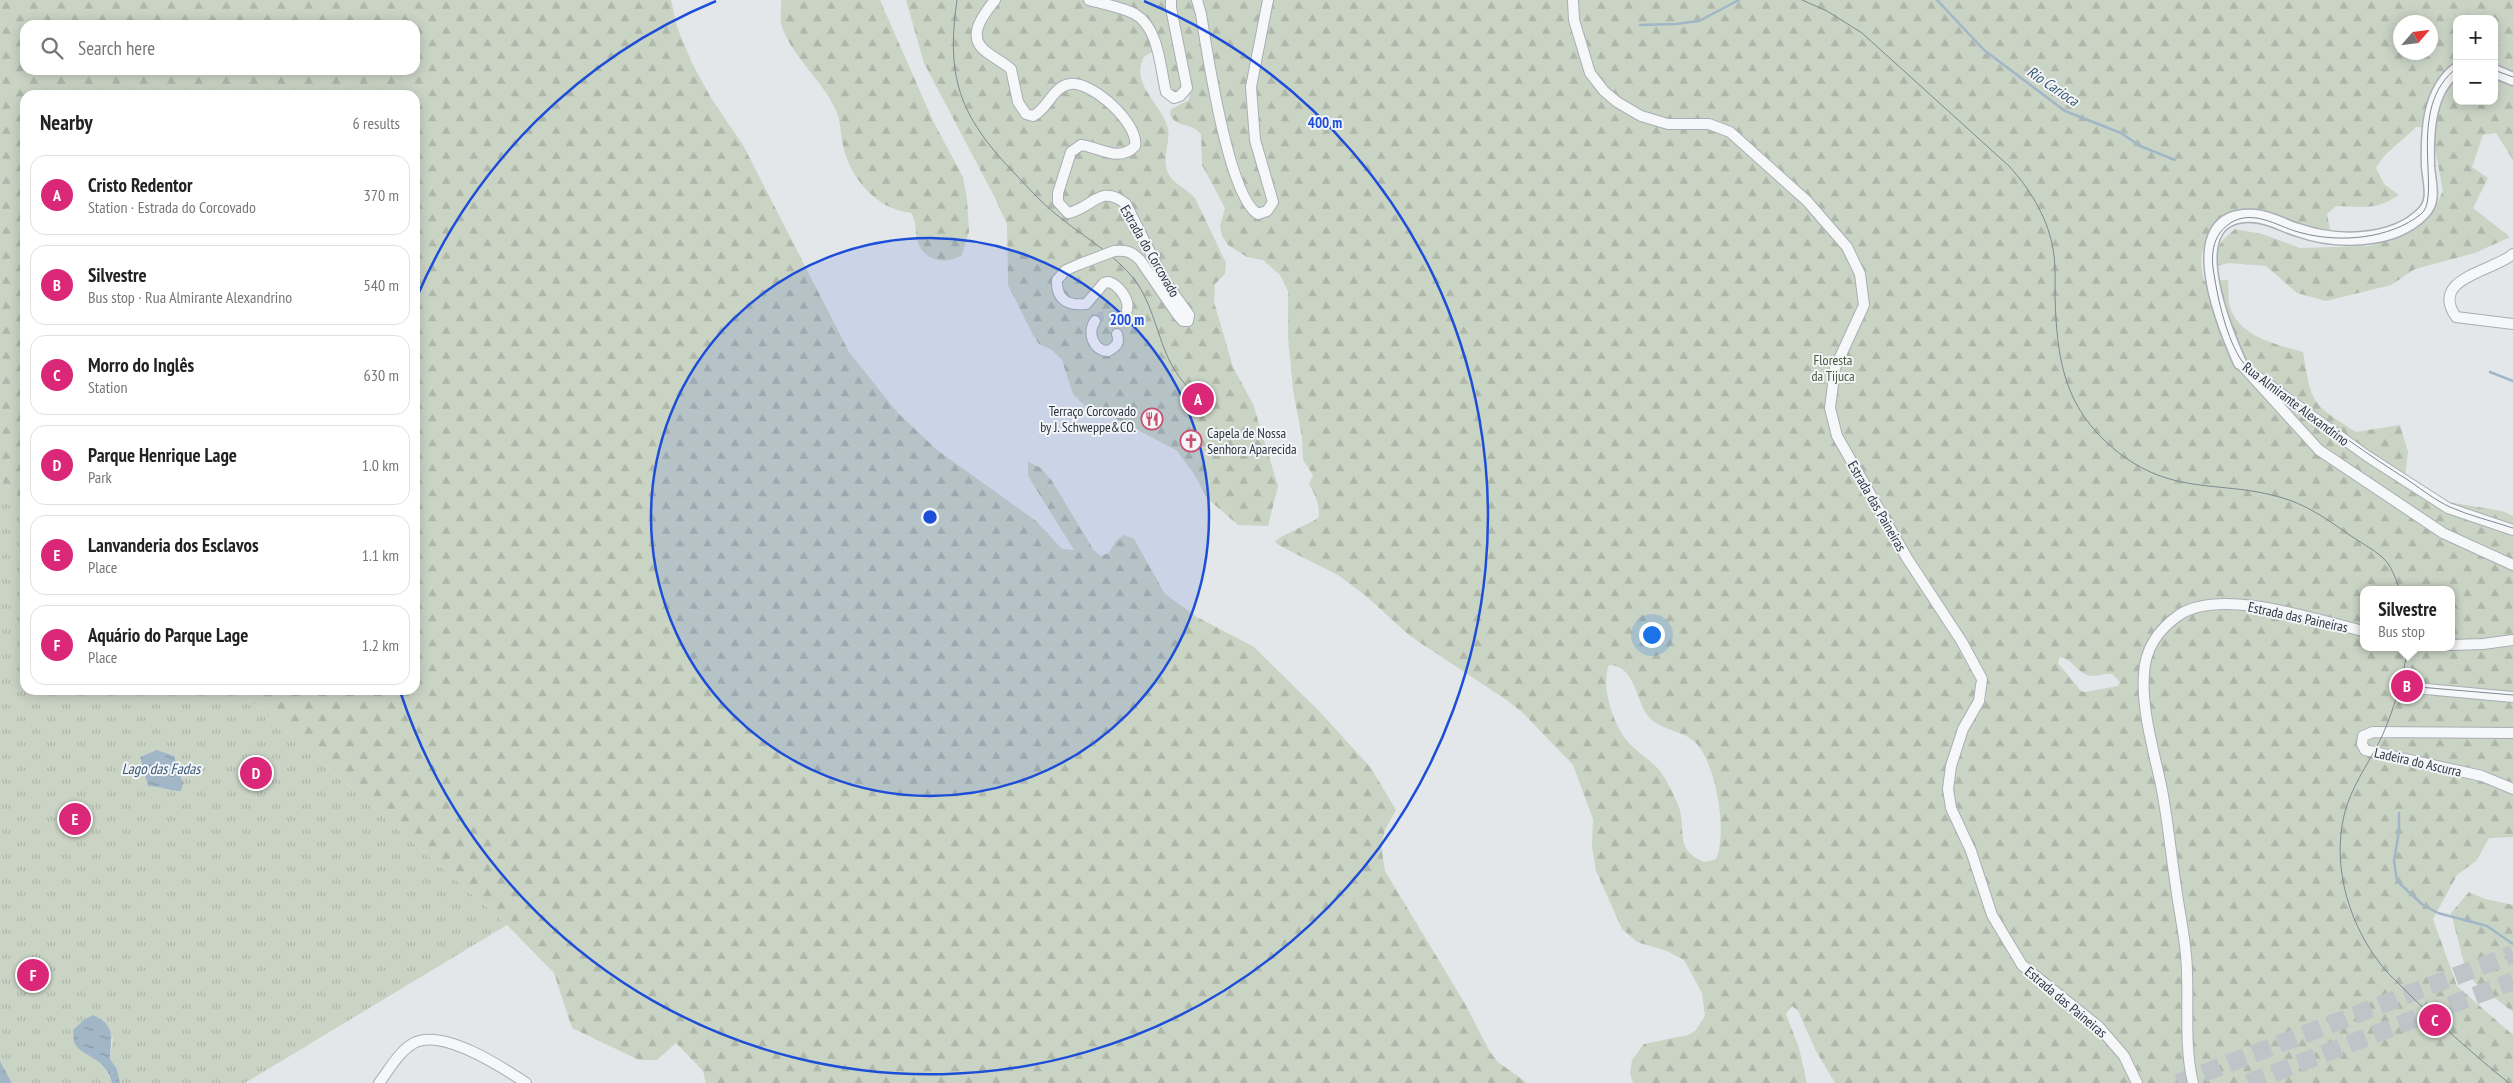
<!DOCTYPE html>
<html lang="en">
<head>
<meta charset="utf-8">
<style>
  body { margin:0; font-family:"PT Sans Narrow",sans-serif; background:#f6f6f6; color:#222 }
  .controls { position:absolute; right:15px; top:15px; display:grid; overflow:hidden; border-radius:10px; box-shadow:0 2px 12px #0003 }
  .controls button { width:45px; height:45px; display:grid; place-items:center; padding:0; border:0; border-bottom:1px solid #e0e0e0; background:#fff; color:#222; font:25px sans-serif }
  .compass { position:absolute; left:2393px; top:15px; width:45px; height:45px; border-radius:50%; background:#fff; box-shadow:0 2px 12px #0003; rotate:62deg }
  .you { position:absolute; left:1651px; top:634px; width:18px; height:18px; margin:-12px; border:4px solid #fff; border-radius:50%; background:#1a73e8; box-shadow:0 0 0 8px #1a73e833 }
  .badge { display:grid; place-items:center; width:32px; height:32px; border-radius:50%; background:#db2777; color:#fff; font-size:16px; font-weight:700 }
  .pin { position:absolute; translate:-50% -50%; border:2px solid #fff; box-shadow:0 1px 5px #0006 }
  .popup { position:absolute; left:2360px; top:586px; width:95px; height:65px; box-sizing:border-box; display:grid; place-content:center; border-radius:10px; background:#fff; filter:drop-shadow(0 1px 4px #0005); font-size:16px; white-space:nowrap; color:#767676 }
  .popup b { font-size:19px; color:#222 }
  .popup::after { content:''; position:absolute; left:50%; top:100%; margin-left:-10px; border:10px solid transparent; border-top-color:#fff }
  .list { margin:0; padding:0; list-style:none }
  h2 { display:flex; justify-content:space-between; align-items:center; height:65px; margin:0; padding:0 20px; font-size:21px }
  h2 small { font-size:16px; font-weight:400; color:#767676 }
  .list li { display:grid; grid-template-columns:32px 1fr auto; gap:15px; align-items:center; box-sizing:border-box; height:80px; margin:0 10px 10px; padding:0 10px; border:1px solid #e0e0e0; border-radius:15px }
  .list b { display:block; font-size:19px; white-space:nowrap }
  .list p { margin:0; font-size:16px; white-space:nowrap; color:#767676 }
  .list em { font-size:16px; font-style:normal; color:#767676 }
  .icon { flex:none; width:28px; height:28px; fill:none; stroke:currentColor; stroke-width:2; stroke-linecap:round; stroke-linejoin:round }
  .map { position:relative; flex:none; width:2513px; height:1083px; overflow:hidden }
  .search { position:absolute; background:#fff; box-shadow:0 2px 12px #0003; left:20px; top:20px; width:400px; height:55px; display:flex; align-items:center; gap:12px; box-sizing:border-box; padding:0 18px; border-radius:15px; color:#767676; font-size:19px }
  .panel { position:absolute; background:#fff; box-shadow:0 2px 12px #0003; left:20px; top:90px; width:400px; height:605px; border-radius:15px }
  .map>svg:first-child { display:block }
  .grass { fill:url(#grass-tufts); fill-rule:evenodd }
  .forest { fill:url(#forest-firs); fill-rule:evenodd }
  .water { fill:url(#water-ripples) }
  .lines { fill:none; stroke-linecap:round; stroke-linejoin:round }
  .stream { stroke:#a1b7c8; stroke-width:2.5 }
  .minor-tunnel { stroke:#bec4c8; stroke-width:10; stroke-dasharray:10 5; stroke-linecap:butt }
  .motorway-tunnel { stroke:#bec4c8; stroke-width:18; stroke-dasharray:18 9; stroke-linecap:butt }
  .minor-casing { stroke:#a8aeb4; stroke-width:12 }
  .tertiary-casing { stroke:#a8aeb4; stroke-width:15 }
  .minor { stroke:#f6f7f9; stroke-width:10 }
  .tertiary { stroke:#f6f7f9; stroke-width:12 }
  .tram { stroke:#7d8893; stroke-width:1 }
  .minor-bridge-casing { stroke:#a8aeb4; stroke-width:12; stroke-linecap:butt }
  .minor-bridge { stroke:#f6f7f9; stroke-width:10 }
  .ring { fill:none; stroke:#1d4ed8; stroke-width:2.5 }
  .labels { text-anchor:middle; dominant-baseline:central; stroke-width:4; stroke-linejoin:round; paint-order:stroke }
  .street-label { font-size:14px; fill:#2c3642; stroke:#f3f5f8 }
  .park-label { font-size:14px; fill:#445d3a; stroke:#f3f5f8 }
  .poi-label { font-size:14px; fill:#2c3642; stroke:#f3f5f8; text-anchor:end }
  .water-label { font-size:15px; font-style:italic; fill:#385873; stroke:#f3f5f8 }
  .centre { fill:#1d4ed8; stroke:#f3f5f8; stroke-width:2.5 }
  .ring-label { font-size:15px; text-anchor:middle; font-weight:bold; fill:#1d4ed8; stroke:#f3f5f8; stroke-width:4; stroke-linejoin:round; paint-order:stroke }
</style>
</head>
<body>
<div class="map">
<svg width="2513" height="1083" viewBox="0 0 2513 1083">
  <defs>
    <pattern id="grass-tufts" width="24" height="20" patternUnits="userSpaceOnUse" patternTransform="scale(1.25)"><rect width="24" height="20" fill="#cad4c5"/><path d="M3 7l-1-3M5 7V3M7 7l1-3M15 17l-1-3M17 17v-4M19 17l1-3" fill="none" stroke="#aeb7aa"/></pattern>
    <pattern id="forest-firs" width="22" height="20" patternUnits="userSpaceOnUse" patternTransform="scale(1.25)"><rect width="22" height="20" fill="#cad4c5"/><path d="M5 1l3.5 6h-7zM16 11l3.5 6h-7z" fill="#aeb7aa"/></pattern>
    <pattern id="water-ripples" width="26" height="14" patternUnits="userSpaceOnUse" patternTransform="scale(1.25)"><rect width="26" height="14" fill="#a1b7c8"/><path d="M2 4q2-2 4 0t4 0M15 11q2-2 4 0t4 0" fill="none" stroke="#8396a4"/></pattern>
  </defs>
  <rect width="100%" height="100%" fill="#e3e7ea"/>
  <path class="grass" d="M0,480L25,502V690H239L507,925L245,1083H120L117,1069L110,1059L113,1037L95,1058L102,1062L112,1083H12L0,1061ZM142,757L170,791L163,787L148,785L140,758Z"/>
  <path class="forest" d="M0,0H671L677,27L692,63L711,98L743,145L849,352L897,412L937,450L1036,521L1062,549L1074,550L1028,476V462L1041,468L1052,481L1093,549L1100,556L1109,553L1116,541L1124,535L1134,539L1165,594L1197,617L1254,647L1320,712L1371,768L1396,810L1385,830L1381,845L1385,871L1464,1002L1490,1052L1498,1062L1527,1083H706L703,1071L676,1043L657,1060H639L572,1028L554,973L507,925L239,690H415V95H25V502L0,480ZM25,25H415V70H25Z
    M781,0H880L933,121L963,177L967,199L969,232L962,255C946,266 923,261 917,240C915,230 917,223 911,213C877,209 851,180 843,146C840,133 841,118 834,106C819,77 793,57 782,27C779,19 782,8 781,0Z
    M906,0H2513V160L2496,133L2483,135L2472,167L2488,178L2473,208L2510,237L2475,253L2415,269L2391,285L2326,301L2297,293L2266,266L2228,263L2218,266C2215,245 2220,243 2235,229L2262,234L2300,248L2370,246L2391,237L2421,221L2433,211L2443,191L2431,128L2416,127C2402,142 2385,151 2376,168L2384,184L2399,195C2378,210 2362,207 2336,206L2327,214L2331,235L2227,220C2203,238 2197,252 2204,281L2228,280C2229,287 2228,296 2229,303C2236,336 2275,344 2303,352C2312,405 2311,403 2356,432L2400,425L2408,452L2405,477L2442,501L2502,511L2513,516V837L2489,838L2476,861L2457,875L2433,919L2457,986L2513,1035V1083H1835L1816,1051L1798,1011L1792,1006L1786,1014L1799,1048L1807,1083H1633L1630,1073L1632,1060L1644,1044L1688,1035L1695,1031L1705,1016L1702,993L1684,960L1667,951L1637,942L1622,929L1596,871L1592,846L1593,819L1573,765L1524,714L1508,701L1410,636L1366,596L1338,575L1280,546L1275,542L1279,538L1315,520L1319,517C1319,503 1316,496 1309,484L1313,475L1303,460L1302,438L1293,390L1288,337V291L1280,275L1263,260L1247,257L1228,245L1222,236L1220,226L1225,208L1202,165L1201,135C1194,122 1176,129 1170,114L1171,109L1189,100L1190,87L1179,94L1172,92L1157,52C1151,52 1144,55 1142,61C1133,84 1160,105 1167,125C1173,142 1158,160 1171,178C1177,185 1188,190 1195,198L1226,263L1225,274L1215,284L1214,302L1233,367L1253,404L1278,486L1268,526L1238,525L1207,498L1194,474L1176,450L1109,415L1085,406L1073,394L1062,360L1052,350L1039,344L1033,335L1008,285L1007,224L994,196L924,63ZM2457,19H2494V101H2457ZM2400,22H2430V52H2400ZM2363,590H2451V647H2363ZM2060,657C2072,659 2076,671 2087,675C2096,678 2104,673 2112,674L2120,682L2118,686L2085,692L2081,691L2058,663ZM1609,665C1636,666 1635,700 1648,716C1659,730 1682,730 1695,742C1716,762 1728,833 1716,859L1705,862C1672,850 1688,828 1678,805C1673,793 1668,782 1660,771C1651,760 1638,753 1629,743C1614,727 1600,686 1609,665Z
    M2469,892L2485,899L2513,905V1012L2474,982L2464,963L2451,913Z"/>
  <path class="water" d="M157,750L174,756L183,784L181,791C169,791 160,786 148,786L140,757Z
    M93,1015C116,1025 111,1038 110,1059L117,1069L120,1083H112C104,1054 81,1058 74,1042C73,1039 74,1033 73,1030L84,1020Z
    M0,1061L12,1083H0Z"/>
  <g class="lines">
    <path class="stream" d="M1937,0L1984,50L2065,111L2121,133L2140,146L2175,160
      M1640,25L1676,24L1699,21L1739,0
      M2490,372L2513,381
      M2399,813V831L2394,861L2397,881L2423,905L2438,913L2487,926L2513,944"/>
    <path class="minor-tunnel" d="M1095,321L1100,317L1124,314L1127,310"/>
    <path class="motorway-tunnel" d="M2178,1083L2513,954
      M2248,1083L2513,981"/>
    <g class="minor-casing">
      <path id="minor" d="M995,0C982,16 965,38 988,53C996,59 1004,63 1011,69L1018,102L1026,114L1033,116C1048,109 1053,86 1070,84C1093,81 1139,124 1135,146C1119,163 1099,147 1081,145L1071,152L1058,193V202L1068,213C1093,208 1100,183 1126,204L1164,280L1189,315L1188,321H1183L1177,314L1140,260C1131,251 1126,250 1114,251
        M1089,0C1103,4 1122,7 1135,14C1159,28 1160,67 1166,92L1174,98L1180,96L1187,88L1171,8V0
        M1197,0L1201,14C1207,51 1228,196 1258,214L1267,211L1273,202L1255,140L1251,87L1268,0
        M1573,0L1574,20L1590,73L1604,91L1617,102L1641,116L1668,124H1709L1730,132L1807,201L1847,247L1860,274L1864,305L1835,368L1830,408L1837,436L1907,558L1962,642L1982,679L1979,701L1963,729L1951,766L1948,789L1951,808L1971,851L1992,915L2022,965L2099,1027L2124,1056L2137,1083
        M2513,254C2492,272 2429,278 2456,317L2513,324
        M1080,264L1066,270L1057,280C1056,300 1068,306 1086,304L1104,283L1109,282C1118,285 1130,299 1127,310
        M1095,321C1087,332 1093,351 1108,351C1116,347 1120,343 1117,334
        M2240,363L2319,450L2443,533L2513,565
        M2258,377L2367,456L2448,508L2513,530
        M2451,645L2483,644L2513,640
        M2404,687L2513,697
        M2513,733L2373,732L2363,736L2362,744L2365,750L2482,776L2513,789
        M379,1083C389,1070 399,1051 414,1043C443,1028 502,1067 526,1083
        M2193,1083C2183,1042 2190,997 2186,955C2184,932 2179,910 2176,887C2171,855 2168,822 2162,790C2155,755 2141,710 2144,674C2145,648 2158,630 2179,615C2221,587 2316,620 2363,631"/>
    </g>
    <g class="tertiary-casing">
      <path id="tertiary" d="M2494,71L2513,79
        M2240,363C2224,327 2175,210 2255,216C2270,217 2284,226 2298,230C2335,243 2393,244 2423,213C2436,201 2429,182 2428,166C2427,133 2428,91 2457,69"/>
    </g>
    <use href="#minor" class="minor"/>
    <use href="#tertiary" class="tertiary"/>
    <path class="tram" d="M957,0C945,82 962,119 1018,177C1032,192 1046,207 1062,219C1087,239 1114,254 1134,279C1150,299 1156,329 1166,353C1173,371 1185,385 1198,399
      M1802,0L1827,11L1862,33L2009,166C2029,188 2046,215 2052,244C2056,261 2055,280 2055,297C2057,360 2064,407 2114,449C2174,499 2225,478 2289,500C2312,508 2331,522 2351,536C2361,543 2373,549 2382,557C2391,564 2396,580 2400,590
      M2457,68C2404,107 2443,197 2421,214C2390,239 2340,243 2302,233C2280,228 2257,210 2234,221C2213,232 2210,253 2214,274C2218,300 2227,340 2242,361C2250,372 2280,390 2292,399C2330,427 2368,455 2408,480C2421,489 2435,500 2450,507C2470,516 2492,521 2513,528
      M2494,70L2513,77
      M2408,647C2403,678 2395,706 2383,734C2372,758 2356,779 2347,805C2330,857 2346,919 2379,962C2387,974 2400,984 2410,995C2442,1026 2474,1055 2509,1083
      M2407,686L2513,695"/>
    <g class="minor-bridge-casing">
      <path id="minor-bridge" d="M1080,264L1114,251"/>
    </g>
    <use href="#minor-bridge" class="minor-bridge"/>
  </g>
  <circle cx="930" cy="517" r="279" fill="#1d4ed8" fill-opacity=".12"/>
  <g class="ring">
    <circle cx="930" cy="517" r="279"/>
    <path d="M416 299A558 558 0 0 1 716 1M1144 1A558 558 0 1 1 401 694"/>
  </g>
  <defs>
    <g id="restaurant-ring" transform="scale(1.125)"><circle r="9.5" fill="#f3f5f8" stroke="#c7516e" stroke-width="1.5"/><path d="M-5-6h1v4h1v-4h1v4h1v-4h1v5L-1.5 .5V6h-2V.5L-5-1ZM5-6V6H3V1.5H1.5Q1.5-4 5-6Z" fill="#c7516e"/></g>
    <g id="church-ring" transform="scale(1.125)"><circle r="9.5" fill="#f3f5f8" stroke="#c7516e" stroke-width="1.5"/><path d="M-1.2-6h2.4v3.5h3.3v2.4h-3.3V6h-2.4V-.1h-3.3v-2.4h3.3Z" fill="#c7516e"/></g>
  </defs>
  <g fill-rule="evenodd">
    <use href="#restaurant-ring" x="1152" y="419"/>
    <use href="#church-ring" x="1191" y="441"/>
  </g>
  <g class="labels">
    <g class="street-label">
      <text transform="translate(1150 251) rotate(60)">Estrada do Corcovado</text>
      <text transform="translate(2296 404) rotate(37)">Rua Almirante Alexandrino</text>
      <text transform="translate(1877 506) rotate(60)">Estrada das Paineiras</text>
      <text transform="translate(2298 617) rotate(12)">Estrada das Paineiras</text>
      <text transform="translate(2418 762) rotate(13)">Ladeira do Ascurra</text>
      <text transform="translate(2066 1002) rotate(40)">Estrada das Paineiras</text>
    </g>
    <g class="park-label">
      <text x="1833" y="360">Floresta<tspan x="1833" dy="16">da Tijuca</tspan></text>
    </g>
    <g class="poi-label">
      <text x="1136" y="411">Terraço Corcovado<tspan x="1136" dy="16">by J. Schweppe&amp;CO.</tspan></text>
      <text x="1207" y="433" text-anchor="start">Capela de Nossa<tspan x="1207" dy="16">Senhora Aparecida</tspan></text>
    </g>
    <g class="water-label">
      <text transform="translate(2053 86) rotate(34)">Rio Carioca</text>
      <text x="161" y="768">Lago das Fadas</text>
    </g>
  </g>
  <circle cx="930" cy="517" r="8" class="centre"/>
  <g class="ring-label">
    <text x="1325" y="128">400 m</text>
    <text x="1127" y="325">200 m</text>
  </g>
</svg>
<div class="controls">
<button>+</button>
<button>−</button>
</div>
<svg class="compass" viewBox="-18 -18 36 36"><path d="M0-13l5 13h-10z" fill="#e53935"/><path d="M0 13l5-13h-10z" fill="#767676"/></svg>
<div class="you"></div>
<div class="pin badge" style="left:1198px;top:399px">A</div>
<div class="pin badge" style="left:2407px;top:686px">B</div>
<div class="popup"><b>Silvestre</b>Bus stop</div>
<div class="pin badge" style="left:2435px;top:1020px">C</div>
<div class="pin badge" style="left:256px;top:773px">D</div>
<div class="pin badge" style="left:75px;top:819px">E</div>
<div class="pin badge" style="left:33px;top:975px">F</div>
<div class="search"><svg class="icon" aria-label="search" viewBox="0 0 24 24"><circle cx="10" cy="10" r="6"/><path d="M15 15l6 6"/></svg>Search here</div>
<section class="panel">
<h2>Nearby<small>6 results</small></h2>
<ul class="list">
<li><span class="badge">A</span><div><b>Cristo Redentor</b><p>Station · Estrada do Corcovado</p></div><em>370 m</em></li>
<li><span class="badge">B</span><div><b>Silvestre</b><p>Bus stop · Rua Almirante Alexandrino</p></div><em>540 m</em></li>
<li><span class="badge">C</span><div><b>Morro do Inglês</b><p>Station</p></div><em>630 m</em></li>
<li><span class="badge">D</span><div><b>Parque Henrique Lage</b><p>Park</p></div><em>1.0 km</em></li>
<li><span class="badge">E</span><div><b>Lanvanderia dos Esclavos</b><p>Place</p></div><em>1.1 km</em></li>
<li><span class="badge">F</span><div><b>Aquário do Parque Lage</b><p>Place</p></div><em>1.2 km</em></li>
</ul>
</section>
</div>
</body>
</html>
